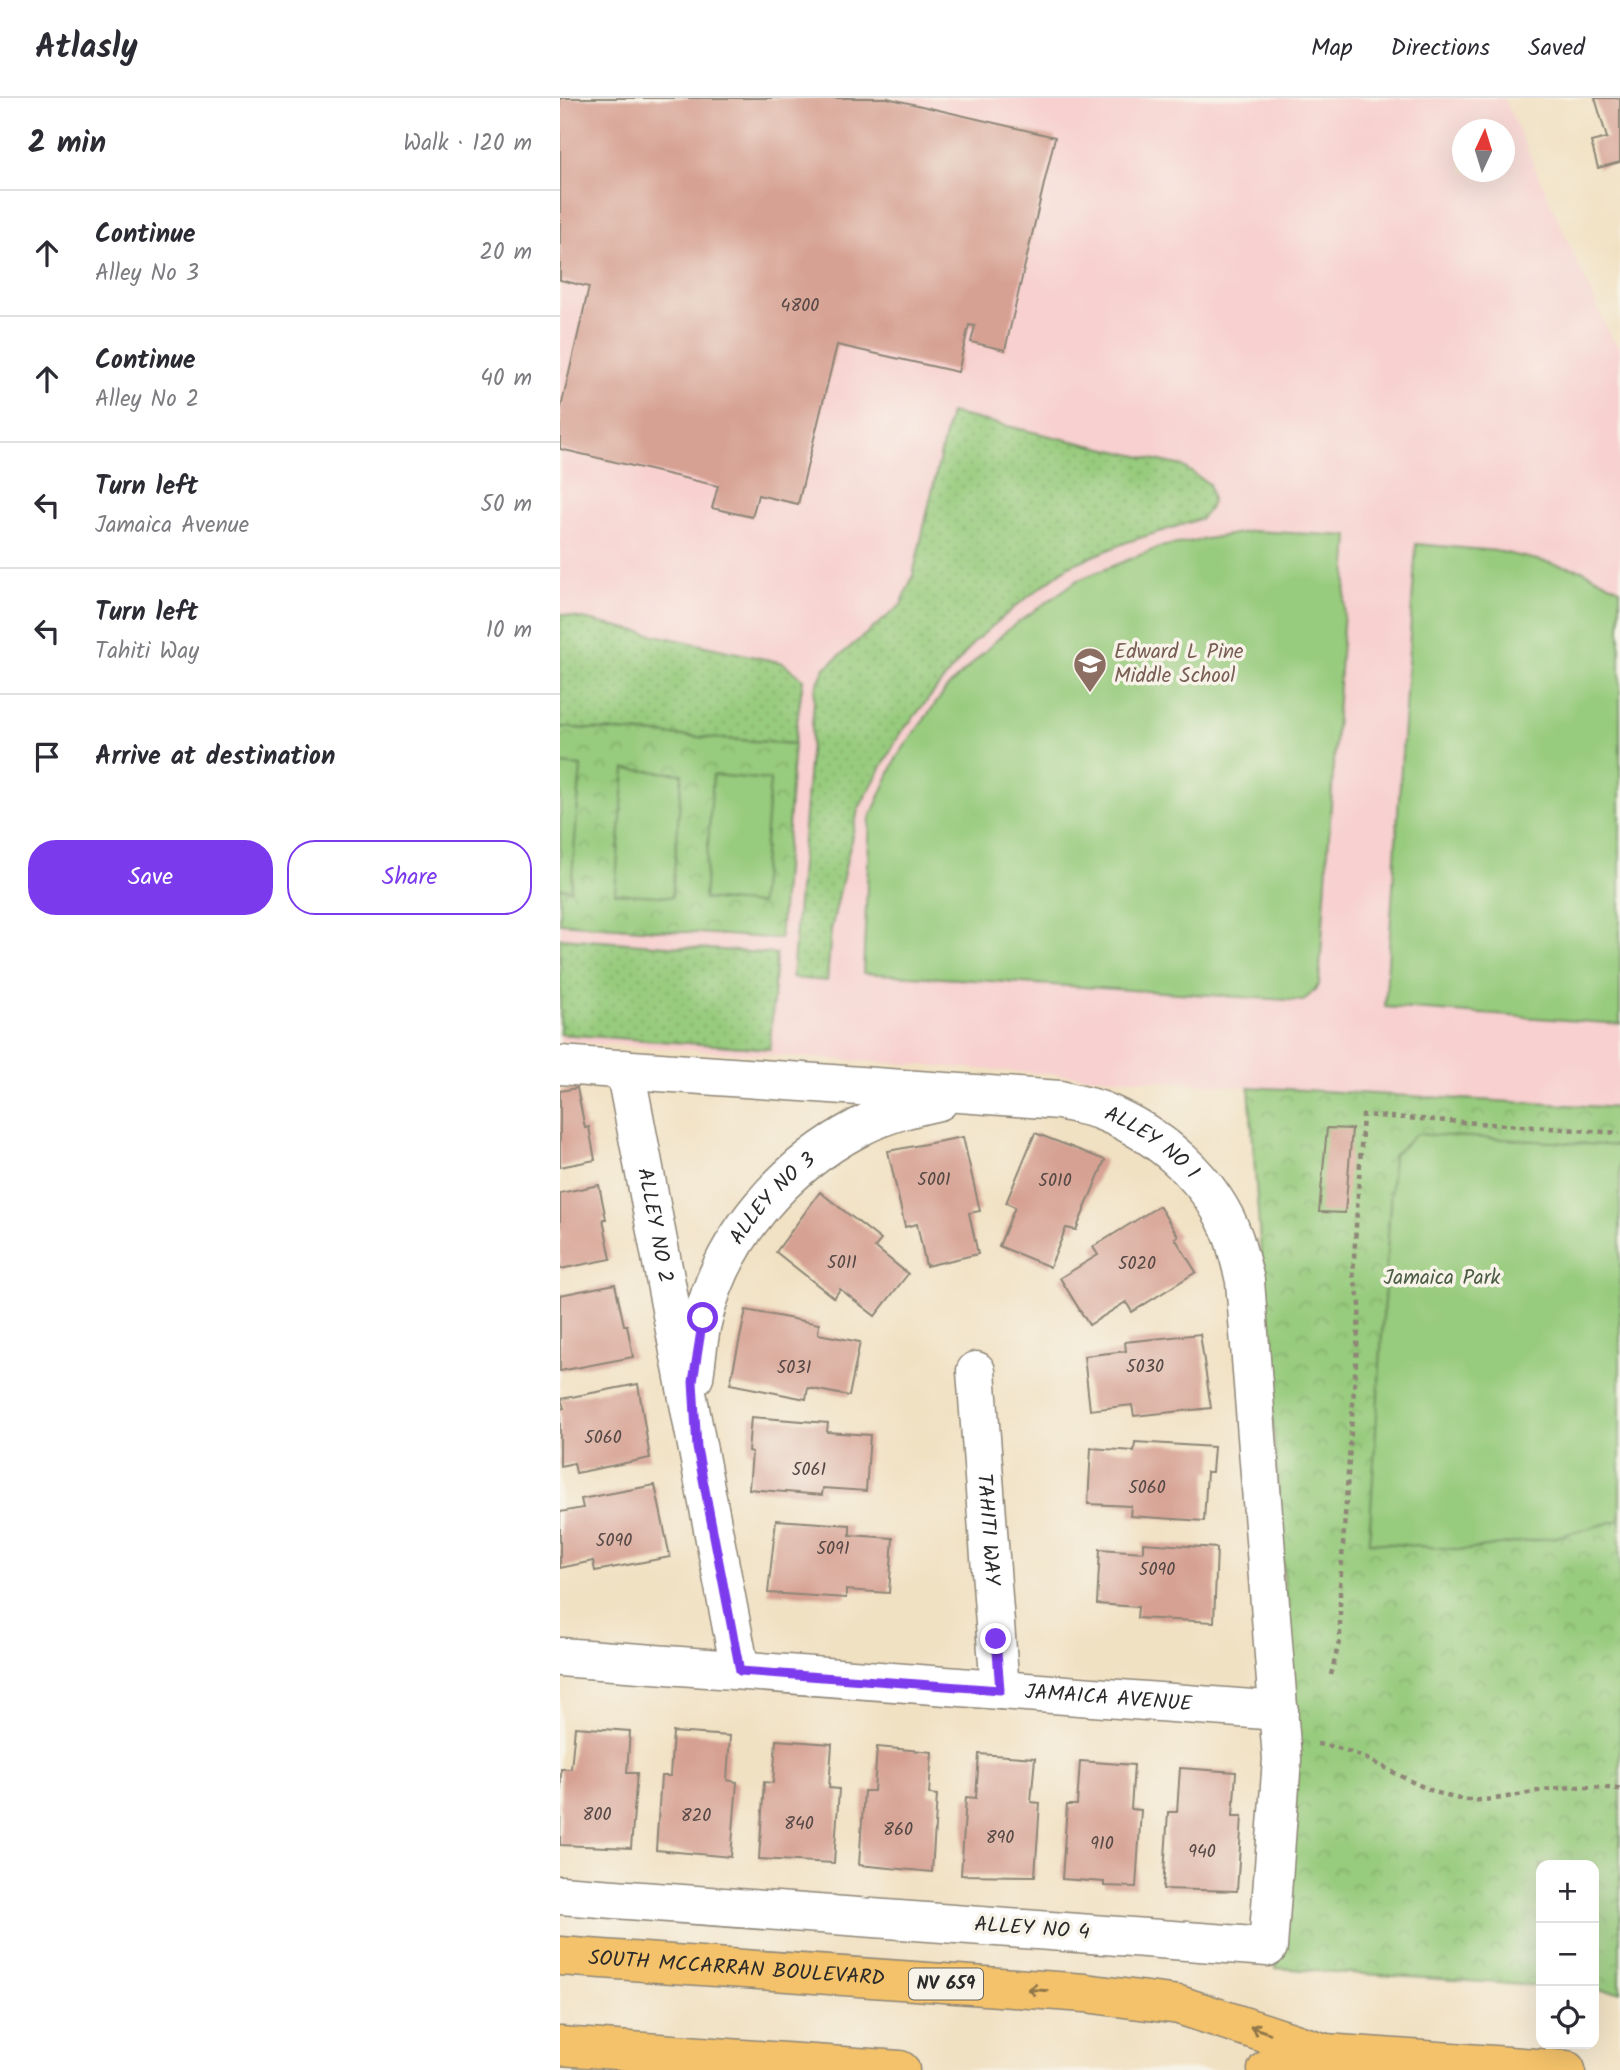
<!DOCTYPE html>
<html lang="en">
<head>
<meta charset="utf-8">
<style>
  body { margin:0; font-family:Kalam,sans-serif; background:#f2f2f3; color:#2b2b33 }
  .controls { position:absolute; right:21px; bottom:21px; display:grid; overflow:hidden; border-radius:14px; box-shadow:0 7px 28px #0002 }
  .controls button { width:63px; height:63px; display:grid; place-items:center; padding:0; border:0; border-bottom:2px solid #e1e1e2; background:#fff; color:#2b2b33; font:35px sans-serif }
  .compass { position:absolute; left:892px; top:21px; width:63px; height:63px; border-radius:50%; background:#fff; box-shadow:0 7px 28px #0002; rotate:4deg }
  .stop { position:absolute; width:21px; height:21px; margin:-16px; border:5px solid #7c3aed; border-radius:50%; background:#fff }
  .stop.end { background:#7c3aed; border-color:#fff; box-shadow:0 2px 7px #0008 }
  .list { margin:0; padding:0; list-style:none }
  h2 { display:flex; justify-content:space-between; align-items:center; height:91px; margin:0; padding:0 28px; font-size:30px }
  h2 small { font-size:23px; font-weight:400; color:#7c7c81 }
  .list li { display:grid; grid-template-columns:46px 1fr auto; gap:21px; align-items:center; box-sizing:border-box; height:126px; padding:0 28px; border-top:2px solid #e1e1e2 }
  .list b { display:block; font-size:26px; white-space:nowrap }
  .list p { margin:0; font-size:23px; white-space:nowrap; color:#7c7c81 }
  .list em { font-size:23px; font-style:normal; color:#7c7c81 }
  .actions { display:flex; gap:14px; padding:21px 28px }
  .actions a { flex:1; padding:16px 0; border:2px solid #7c3aed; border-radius:28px; text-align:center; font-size:24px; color:#7c3aed }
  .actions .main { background:#7c3aed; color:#fff }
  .icon { flex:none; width:38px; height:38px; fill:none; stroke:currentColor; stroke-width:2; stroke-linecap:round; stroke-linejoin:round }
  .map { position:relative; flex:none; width:1060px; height:1972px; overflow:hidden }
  header { display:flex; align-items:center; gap:42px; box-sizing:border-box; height:98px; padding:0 35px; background:#fff; border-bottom:2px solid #e1e1e2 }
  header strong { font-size:33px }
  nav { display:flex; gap:38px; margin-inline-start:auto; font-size:24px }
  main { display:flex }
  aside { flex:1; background:#fff }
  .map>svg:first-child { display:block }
  .built { fill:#f7d0cf; fill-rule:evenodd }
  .grass { fill:url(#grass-dots); stroke:#617b54; stroke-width:2 }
  .park { fill:url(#park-crowns); stroke:#617b54; stroke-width:2 }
  .pitch { fill:#97cb7d; stroke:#617b54; stroke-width:2 }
  .building { fill:#d6a092 }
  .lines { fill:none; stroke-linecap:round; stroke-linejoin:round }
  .minor-casing { stroke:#8e8677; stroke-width:41 }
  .major-casing { stroke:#8e8677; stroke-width:41 }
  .path { stroke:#8e8677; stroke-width:4.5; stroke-dasharray:5 5; stroke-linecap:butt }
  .minor { stroke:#fff; stroke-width:38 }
  .major { stroke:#f4c26a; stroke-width:38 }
  .oneway { stroke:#90764a }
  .route { stroke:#7c3aed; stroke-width:9 }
  .labels { text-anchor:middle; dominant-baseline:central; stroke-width:7; stroke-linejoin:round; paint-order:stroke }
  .number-label { font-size:18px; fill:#564845 }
  .shield { fill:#f7f3e8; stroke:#686764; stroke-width:2 }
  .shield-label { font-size:19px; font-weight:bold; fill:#2b2b2b }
  .education-label { font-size:21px; fill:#785e54; stroke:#f7f3e8; text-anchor:start }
  .street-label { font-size:21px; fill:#2b2b2b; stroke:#f7f3e8 }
  .park-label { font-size:21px; fill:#4b5b44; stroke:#f7f3e8 }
</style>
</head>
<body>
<header>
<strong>Atlasly</strong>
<nav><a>Map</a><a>Directions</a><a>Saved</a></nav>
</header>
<main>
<aside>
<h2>2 min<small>Walk · 120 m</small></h2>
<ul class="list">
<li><svg class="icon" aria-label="ahead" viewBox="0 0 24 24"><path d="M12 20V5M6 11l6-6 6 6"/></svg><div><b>Continue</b><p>Alley No 3</p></div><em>20 m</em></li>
<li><svg class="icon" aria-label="ahead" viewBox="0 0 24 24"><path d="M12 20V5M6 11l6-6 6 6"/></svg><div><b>Continue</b><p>Alley No 2</p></div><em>40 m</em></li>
<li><svg class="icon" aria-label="left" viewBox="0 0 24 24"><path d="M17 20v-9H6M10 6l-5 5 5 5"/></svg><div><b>Turn left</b><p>Jamaica Avenue</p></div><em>50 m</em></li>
<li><svg class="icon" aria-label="left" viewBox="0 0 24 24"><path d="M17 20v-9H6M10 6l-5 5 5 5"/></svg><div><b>Turn left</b><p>Tahiti Way</p></div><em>10 m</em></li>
<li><svg class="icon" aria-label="arrive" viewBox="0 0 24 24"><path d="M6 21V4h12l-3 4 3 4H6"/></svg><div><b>Arrive at destination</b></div></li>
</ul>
<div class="actions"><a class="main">Save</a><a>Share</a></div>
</aside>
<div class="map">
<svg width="1060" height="1972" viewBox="0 0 1060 1972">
  <defs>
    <pattern id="grass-dots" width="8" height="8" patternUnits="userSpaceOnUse" patternTransform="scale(1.75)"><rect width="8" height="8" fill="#97cb7d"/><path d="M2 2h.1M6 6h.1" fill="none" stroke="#82ae6c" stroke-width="1.8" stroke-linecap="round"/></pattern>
    <pattern id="park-crowns" width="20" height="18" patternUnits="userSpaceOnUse" patternTransform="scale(1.75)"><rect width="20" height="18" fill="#97cb7d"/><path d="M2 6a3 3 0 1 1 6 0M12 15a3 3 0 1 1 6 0" fill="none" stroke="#82ae6c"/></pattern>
  </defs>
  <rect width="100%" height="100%" fill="#f7f3e8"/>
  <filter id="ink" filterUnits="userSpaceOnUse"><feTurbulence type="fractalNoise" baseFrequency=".0143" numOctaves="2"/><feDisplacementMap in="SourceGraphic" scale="14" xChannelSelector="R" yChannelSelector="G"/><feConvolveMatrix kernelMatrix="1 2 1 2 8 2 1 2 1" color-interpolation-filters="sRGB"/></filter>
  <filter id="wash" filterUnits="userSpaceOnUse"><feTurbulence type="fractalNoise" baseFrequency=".00686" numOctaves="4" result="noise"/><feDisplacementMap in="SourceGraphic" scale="28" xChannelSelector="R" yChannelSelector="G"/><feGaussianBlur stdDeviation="1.57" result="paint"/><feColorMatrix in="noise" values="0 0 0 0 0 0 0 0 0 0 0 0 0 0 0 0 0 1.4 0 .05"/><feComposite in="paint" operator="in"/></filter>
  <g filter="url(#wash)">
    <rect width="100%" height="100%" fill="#f1e1c3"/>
    <path class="built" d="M0,0H944L1051,240L1060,249V1010L689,989L0,943ZM902,32H944V74H902Z"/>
    <path class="grass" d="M390,315L622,368L649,386C654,401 653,411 640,421L567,444L509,468L456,508L415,543L340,636L298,712L271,832L267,883L232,880L255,591L265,570L341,507L353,477Z
      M0,516L223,565L243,581L234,646L0,629Z
      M0,840L216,856L210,951L0,936Z"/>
    <path class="park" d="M0,629L234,646L220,841L0,825Z
      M689,989L1060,1010V1894L1034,1892V1767H981V1888L716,1870L736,1649Z"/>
    <path class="pitch" d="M692,433L789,438L759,887L744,903L303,875L310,720L337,659L387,590L447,532L518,482L600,449Z
      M856,446L937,453L1022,472L1060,491V926L825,909Z
      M0,666L21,668L11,791L0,790Z
      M65,671L122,676L112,799L55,795Z
      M153,677L210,682L200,806L144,801Z
      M856,1036L1060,1048V1422L996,1439L906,1452L809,1444L833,1058Z"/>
    <g id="blocks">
      <path class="building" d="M0,0H327L495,39L445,252L411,244L415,228L409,227L398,274L277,247L238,406L198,397L192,419L152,410L158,388L0,351V314L29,189L0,182Z
        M1035,0H1060V64L1038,70L1031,44L1047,40Z
        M17,990L25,1030L29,1029L35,1062L0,1069V993Z
        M767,1030L792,1031L785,1115L759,1114Z
        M475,1035L545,1062L516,1132L506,1130L490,1169L439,1148L455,1109L446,1105Z
        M403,1039L420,1113L409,1115L418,1156L366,1168L357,1126L345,1129L328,1053Z
        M39,1087L46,1121H43L51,1161L0,1171V1095Z
        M260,1094L321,1142L315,1149L348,1176L315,1218L280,1191L274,1200L216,1154Z
        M599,1108L618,1138L615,1140L636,1174L572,1214L566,1204L529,1227L500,1180L538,1157L533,1149Z
        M55,1186L64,1227H67L73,1259L0,1273V1197Z
        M186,1212L259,1226L258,1236L300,1244L289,1298L248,1290L246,1301L170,1286Z
        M640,1236L651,1310L574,1318L572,1307L530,1312L524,1258L566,1253L565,1244Z
        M78,1286L90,1360L16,1375L14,1365L0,1368V1311L4,1310L1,1301Z
        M191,1319L268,1325L267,1334L310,1337L306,1393L263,1390L262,1397L189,1391L192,1354L188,1353Z
        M575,1344L654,1349L652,1374H647L644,1423L570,1418L571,1408L528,1406L531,1350L574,1353Z
        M95,1387L110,1459L35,1473L33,1463L0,1470V1414L23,1410L21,1401Z
        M216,1422L290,1427V1437L333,1440L329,1495L286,1492V1500L208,1495Z
        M583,1445L657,1450L654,1524L577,1520L578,1509L537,1506L540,1451L583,1454Z
        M15,1629L70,1633L67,1675H77L71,1750L0,1747L1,1671H11Z
        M113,1634L170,1638L167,1682L177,1684L171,1759L96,1752L101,1678H110Z
        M216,1642L272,1646L269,1690L279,1691L274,1765L199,1761L204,1684L213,1685Z
        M317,1649L372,1654L369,1696L377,1697L372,1774L299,1767L304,1693H314Z
        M419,1656L475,1660L471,1704L480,1705L475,1778L401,1777L406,1699L416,1700Z
        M520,1663L574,1667L571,1711L581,1712L576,1789L544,1788V1784L502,1781L507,1707H517Z
        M620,1670L676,1674L673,1718H682L677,1793L603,1791L608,1714H617Z"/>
    </g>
  </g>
  <g filter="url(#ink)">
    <use href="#blocks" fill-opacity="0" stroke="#8e8677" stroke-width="2"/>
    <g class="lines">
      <g class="minor-casing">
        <g id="minor">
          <path id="s1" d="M0,967L500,1002C514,1006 529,1008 542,1013C599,1036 653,1082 674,1141C678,1155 682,1169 685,1183L722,1661L708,1849L0,1797"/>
          <path id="s2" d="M65,971L180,1572"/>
          <path id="s3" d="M416,1273L440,1592"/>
          <path id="s4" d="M134,1279C137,1260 138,1239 143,1221C163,1139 224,1069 298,1030C323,1016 352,1009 379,1003"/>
          <path id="s5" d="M0,1559L719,1613"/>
        </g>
      </g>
      <g class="major-casing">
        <g id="major">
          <path id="s6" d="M0,1858L525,1895L619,1907L765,1955L1006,1972"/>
          <path d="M0,1948L340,1972"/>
          <path d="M707,1972L765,1955"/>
        </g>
      </g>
      <path class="path" d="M771,1577L780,1540V1489L800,1206L793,1176L803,1017L1060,1035
        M757,1646C807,1651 847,1689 895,1700C927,1707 960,1695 991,1691C1014,1688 1037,1689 1060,1691"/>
      <use href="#minor" class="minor"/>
      <use href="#major" class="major"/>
    </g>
    <defs><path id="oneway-shaft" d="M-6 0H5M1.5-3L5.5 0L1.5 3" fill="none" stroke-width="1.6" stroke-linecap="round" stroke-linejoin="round" transform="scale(1.75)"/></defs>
    <g class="oneway">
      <use href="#oneway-shaft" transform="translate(478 1892) rotate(-176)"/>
      <use href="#oneway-shaft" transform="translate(700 1932) rotate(-161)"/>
    </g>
  </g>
  <g class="lines" filter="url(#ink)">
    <path class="route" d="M143,1220L133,1284L137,1350L180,1573L440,1592L436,1541"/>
  </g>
  <defs>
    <g id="school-pin" transform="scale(1.75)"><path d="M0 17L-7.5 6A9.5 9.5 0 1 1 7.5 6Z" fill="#8d6e63" stroke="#f7f3e8"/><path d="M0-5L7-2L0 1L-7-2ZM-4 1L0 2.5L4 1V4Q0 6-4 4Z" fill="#fff"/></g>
  </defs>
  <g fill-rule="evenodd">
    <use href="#school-pin" x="530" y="566"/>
  </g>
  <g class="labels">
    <g class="number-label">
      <text x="240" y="208">4800</text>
      <text x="374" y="1082">5001</text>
      <text x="495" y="1083">5010</text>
      <text x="282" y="1165">5011</text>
      <text x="577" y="1166">5020</text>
      <text x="585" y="1269">5030</text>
      <text x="234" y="1270">5031</text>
      <text x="43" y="1340">5060</text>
      <text x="249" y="1372">5061</text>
      <text x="587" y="1390">5060</text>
      <text x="54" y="1443">5090</text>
      <text x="273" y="1451">5091</text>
      <text x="597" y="1472">5090</text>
      <text x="37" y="1717">800</text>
      <text x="136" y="1718">820</text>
      <text x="239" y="1726">840</text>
      <text x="338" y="1732">860</text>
      <text x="440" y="1740">890</text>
      <text x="542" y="1746">910</text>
      <text x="642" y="1754">940</text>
    </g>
    <rect class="shield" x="349" y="1870.5" width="74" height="31" rx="5"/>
    <g class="shield-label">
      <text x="386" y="1886">NV 659</text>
    </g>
    <g class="education-label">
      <text x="554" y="554">Edward L Pine<tspan x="554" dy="24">Middle School</tspan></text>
    </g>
    <g class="street-label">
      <text stroke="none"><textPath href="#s1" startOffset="604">ALLEY NO 1</textPath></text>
      <text stroke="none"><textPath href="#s4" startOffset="200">ALLEY NO 3</textPath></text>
      <text stroke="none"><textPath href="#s2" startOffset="159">ALLEY NO 2</textPath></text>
      <text stroke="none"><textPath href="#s3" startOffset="159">TAHITI WAY</textPath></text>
      <text stroke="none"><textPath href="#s5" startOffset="550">JAMAICA AVENUE</textPath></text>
      <text transform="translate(472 1831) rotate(4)">ALLEY NO 4</text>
      <text stroke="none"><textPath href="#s6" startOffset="177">SOUTH MCCARRAN BOULEVARD</textPath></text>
    </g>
    <g class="park-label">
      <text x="882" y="1180">Jamaica Park</text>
    </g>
  </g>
</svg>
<div class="controls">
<button>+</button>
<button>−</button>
<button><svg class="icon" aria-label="locate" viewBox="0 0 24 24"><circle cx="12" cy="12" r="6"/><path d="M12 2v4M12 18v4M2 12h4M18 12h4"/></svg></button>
</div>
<svg class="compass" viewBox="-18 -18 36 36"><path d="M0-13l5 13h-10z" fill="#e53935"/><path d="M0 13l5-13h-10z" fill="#7c7c81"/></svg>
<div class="stop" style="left:143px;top:1220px"></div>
<div class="stop end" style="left:436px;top:1541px"></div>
</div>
</main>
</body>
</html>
